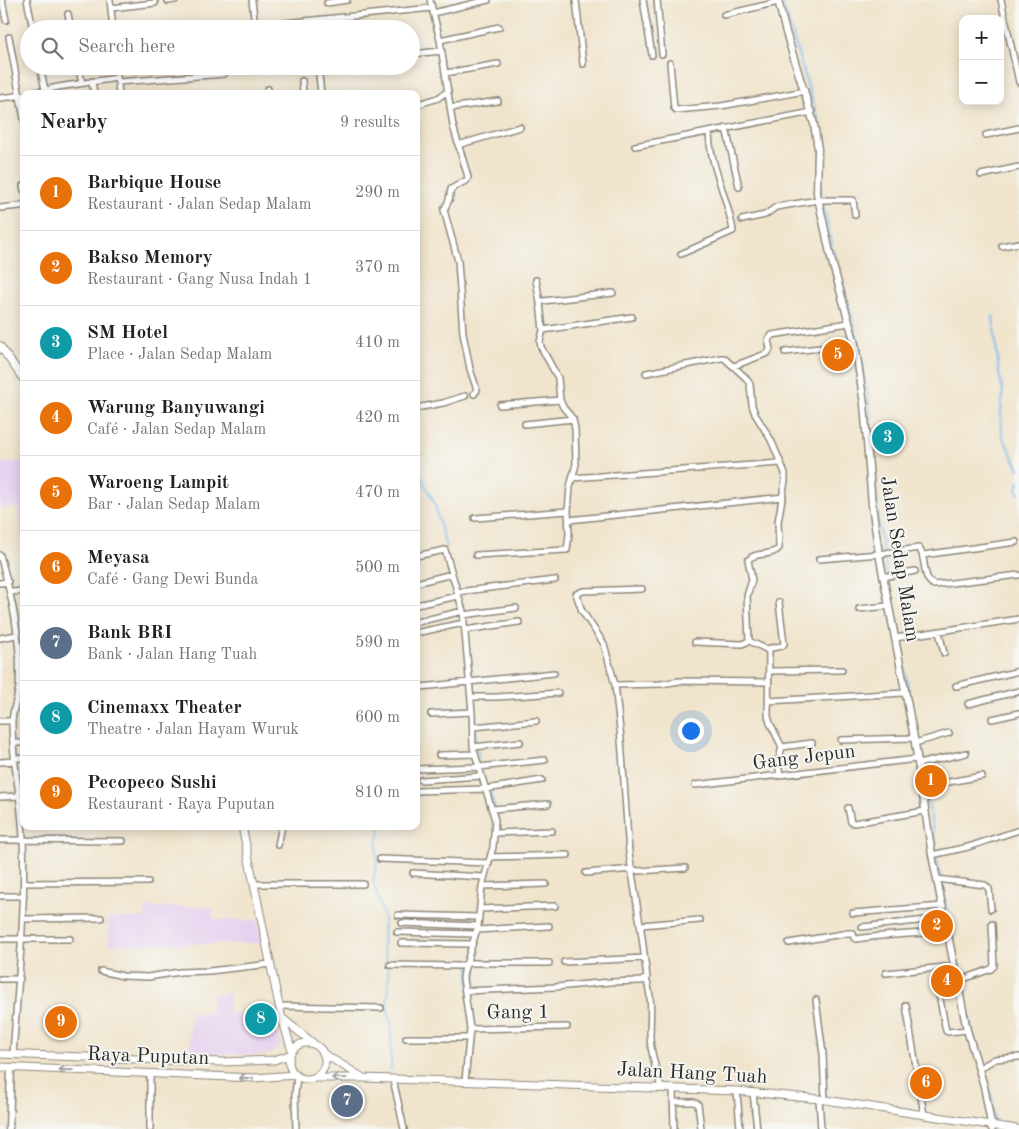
<!DOCTYPE html>
<html lang="en">
<head>
<meta charset="utf-8">
<style>
  body { margin:0; font-family:"Old Standard TT",serif; background:#f6f6f6; color:#202124 }
  .controls { position:absolute; right:15px; top:15px; display:grid; overflow:hidden; border-radius:10px; box-shadow:0 2px 12px #0003 }
  .controls button { width:45px; height:45px; display:grid; place-items:center; padding:0; border:0; border-bottom:1px solid #e0e0e0; background:#fff; color:#202124; font:25px sans-serif }
  .you { position:absolute; left:690px; top:730px; width:18px; height:18px; margin:-12px; border:4px solid #fff; border-radius:50%; background:#1a73e8; box-shadow:0 0 0 8px #1a73e833 }
  .badge { display:grid; place-items:center; width:32px; height:32px; border-radius:50%; background:#b5179e; color:#fff; font-size:16px; font-weight:700 }
  .pin { position:absolute; translate:-50% -50%; border:2px solid #fff; box-shadow:0 1px 5px #0006 }
  .list { margin:0; padding:0; list-style:none }
  h2 { display:flex; justify-content:space-between; align-items:center; height:65px; margin:0; padding:0 20px; font-size:21px }
  h2 small { font-size:16px; font-weight:400; color:#757577 }
  .list li { display:grid; grid-template-columns:32px 1fr auto; gap:15px; align-items:center; box-sizing:border-box; height:75px; padding:0 20px; border-top:1px solid #e0e0e0 }
  .list b { display:block; font-size:19px; white-space:nowrap }
  .list p { margin:0; font-size:16px; white-space:nowrap; color:#757577 }
  .list em { font-size:16px; font-style:normal; color:#757577 }
  .icon { flex:none; width:28px; height:28px; fill:none; stroke:currentColor; stroke-width:2; stroke-linecap:round; stroke-linejoin:round }
  .map { position:relative; flex:none; width:1019px; height:1129px; overflow:hidden }
  .search { position:absolute; background:#fff; box-shadow:0 2px 12px #0003; left:20px; top:20px; width:400px; height:55px; display:flex; align-items:center; gap:12px; box-sizing:border-box; padding:0 18px; border-radius:28px; color:#757577; font-size:19px }
  .panel { position:absolute; background:#fff; box-shadow:0 2px 12px #0003; left:20px; top:90px; width:400px; height:740px; border-radius:10px }
  .map>svg:first-child { display:block }
  .built { fill:#e6d2f0 }
  .lines { fill:none; stroke-linecap:round; stroke-linejoin:round }
  .stream { stroke:#78bbee; stroke-width:2 }
  .minor-casing { stroke:#8e887c; stroke-width:8 }
  .tertiary-casing { stroke:#8e887c; stroke-width:9 }
  .secondary-casing { stroke:#8e887c; stroke-width:9 }
  .minor { stroke:#fff; stroke-width:5 }
  .tertiary { stroke:#fff; stroke-width:6 }
  .secondary { stroke:#fff; stroke-width:7 }
  .oneway { stroke:#a0a0a0 }
  .labels { text-anchor:middle; dominant-baseline:central; stroke-width:4; stroke-linejoin:round; paint-order:stroke }
  .street-label { font-size:20px; fill:#2b2b2b; stroke:#f6f6f2 }
</style>
</head>
<body>
<div class="map">
<svg width="1019" height="1129" viewBox="0 0 1019 1129">
  <rect width="100%" height="100%" fill="#f6f6f2"/>
  <filter id="ink" filterUnits="userSpaceOnUse"><feTurbulence type="fractalNoise" baseFrequency=".02" numOctaves="2"/><feDisplacementMap in="SourceGraphic" scale="10" xChannelSelector="R" yChannelSelector="G"/><feConvolveMatrix kernelMatrix="1 2 1 2 8 2 1 2 1" color-interpolation-filters="sRGB"/></filter>
  <filter id="wash" filterUnits="userSpaceOnUse"><feTurbulence type="fractalNoise" baseFrequency=".0096" numOctaves="4" result="noise"/><feDisplacementMap in="SourceGraphic" scale="20" xChannelSelector="R" yChannelSelector="G"/><feGaussianBlur stdDeviation="1.12" result="paint"/><feColorMatrix in="noise" values="0 0 0 0 0 0 0 0 0 0 0 0 0 0 0 0 0 1.4 0 .05"/><feComposite in="paint" operator="in"/></filter>
  <g filter="url(#wash)">
    <rect width="100%" height="100%" fill="#f0e4cc"/>
    <path class="built" d="M24,461V541H23L18,507L0,509V463Z
      M146,907H212L213,920H257L262,943L109,945L108,918H145Z
      M212,993H229V1013L272,1014L281,1044L278,1049L266,1055L190,1053V1013L212,1012Z"/>
    <g class="lines">
      <path class="stream" d="M782,0L819,123L822,149L820,177
        M820,184L822,198
        M823,204L832,245
        M833,250L838,270
        M840,275L859,343L869,404L878,521L887,576L897,621L910,701
        M993,316L999,373L1003,393L1001,411L1002,435L1019,469
        M416,459L426,487L434,502L446,548
        M1019,481L1017,490L1019,494
        M470,657L472,680
        M475,715V724
        M913,718L922,758L936,855L972,1030L992,1098L994,1123
        M476,729V745
        M477,748L479,758
        M489,790L495,807
        M381,826L377,844V864L373,881L384,918L383,948L388,965L389,988L387,1005L391,1024V1070
        M469,964V988
        M469,993L472,1026
        M469,1075L471,1041
        M391,1085L401,1129"/>
    </g>
  </g>
  <g filter="url(#ink)">
    <g class="lines">
      <g class="minor-casing">
        <path id="minor" d="M2,0L6,20
          M27,0L33,29
          M110,0L113,29
          M252,0L255,26
          M430,0L440,40L453,126L468,177L467,180L451,189L449,200L444,210L458,261L463,333L470,369L477,390L474,394
          M576,0L583,64
          M643,0L652,55
          M657,0L662,54
          M1001,0L1019,82
          M168,1L175,0
          M327,3L347,0
          M111,8L155,3
          M433,13L488,0
          M68,14L71,29
          M724,15L778,2
          M312,21L313,29
          M226,29L432,8
          M9,37L24,119
          M440,40L499,27
          M411,54L442,51
          M670,63L674,108L676,110L721,106L805,91
          M40,66L45,90
          M78,66L82,83
          M116,66L119,94
          M318,66L321,94
          M266,68L284,66
          M446,73L498,64
          M92,81L94,94
          M302,81L303,94
          M118,82L224,74
          M268,89L269,94
          M28,94L58,87L117,78
          M0,98L24,95
          M416,105L438,98L448,91
          M450,108L498,101
          M726,128L739,187
          M986,135L1019,128
          M458,145L520,127
          M635,146L812,112
          M981,175L1019,167
          M23,186L24,190
          M0,208L20,206L24,204
          M742,220L765,215L776,207L818,200H853L855,215
          M1002,246L1019,243
          M681,254L733,231C728,197 710,167 709,132
          M536,280L540,303
          M543,330L632,317
          M785,352L855,344
          M734,366L768,353L770,349L768,340L772,335L849,323
          M646,373L721,358H724L745,377L750,384L752,405L755,414L771,440L785,473V481L778,522L779,548C772,557 755,551 748,560L752,580L747,596L749,641
          M500,405L560,400
          M416,408L443,403L465,396
          M525,424L573,419
          M572,478L780,463
          M475,518L568,511
          M569,520L783,497
          M0,555C12,597 22,642 19,686C18,698 12,711 12,723C12,762 22,800 23,839C26,911 18,983 13,1054
          M476,555L567,550L569,534L568,511L570,487L576,464L575,429L573,419L563,407L560,400L558,378L541,347L540,342L543,330L540,303L543,301L613,293
          M923,555L1016,542
          M416,556L445,550L463,611L472,712L473,747L495,820L493,847L482,886L478,926L464,971L463,978L470,1029L465,1081
          M819,559L879,554L919,548C927,558 921,578 934,585L1019,575
          M883,577L915,571
          M0,583L8,582
          M416,583L452,574
          M11,592L24,591
          M457,592L555,580
          M416,605L458,596
          M859,609L888,606
          M463,615L516,608
          M417,622L463,611
          M465,630L519,622
          M420,632L464,623
          M939,632L944,653
          M0,638L17,635
          M895,638L1019,619
          M749,641L766,649L769,652L768,716L770,723L782,747L812,743
          M695,642L742,644L749,641
          M766,649L782,646L784,644L779,602
          M769,671L842,670
          M615,685L661,684L680,681L768,682
          M956,686L1019,671
          M421,687L554,673
          M471,697H497L558,693
          M768,701L904,693
          M968,704L1019,691
          M431,714L472,712
          M992,719L1019,713
          M0,721H12
          M473,727L536,721
          M841,740L913,738
          M13,743H24
          M915,743L949,733
          M473,747L520,742
          M439,755L475,754
          M15,758H24
          M0,762L15,761
          M918,764L966,753
          M416,769L479,767L545,760
          M780,776L778,762L782,747
          M421,780L481,776
          M695,785L917,759
          M921,787L982,776
          M416,791L486,789L542,780
          M0,797L19,796
          M848,808L851,822L854,823L925,811
          M493,809L548,804
          M495,833L552,831
          M0,840L123,841
          M278,845L282,826
          M932,855L968,847L1019,830
          M490,857L568,855
          M380,859L489,863
          M413,873L483,877
          M586,873L633,869L638,871L685,868
          M937,879L985,885L989,889L991,909
          M24,883L148,882
          M254,884H363
          M482,886L546,884
          M0,896H24
          M480,909L555,906
          M853,913L943,906
          M398,915L479,917
          M23,919L101,918
          M402,923L478,926
          M641,925L700,920
          M862,927L945,918
          M477,930L549,926
          M397,932L475,934
          M0,939H70
          M401,943L472,944
          M789,943L848,933H853L854,938L856,939C887,934 917,935 948,930
          M564,962L645,958
          M390,965L461,966L467,963H549
          M101,971L123,976L148,977L180,972L209,971L271,964
          M886,973L955,966
          M0,979H20
          M646,979C653,998 650,1019 650,1038C651,1055 657,1072 661,1088
          M958,981L991,969L994,966L992,924
          M938,989L946,1031L948,1032L967,1030
          M465,991L555,987L610,982L641,981L647,978L642,937L629,853L621,739L615,685L604,644L582,611L576,594L583,591L642,589
          M816,1000L823,1054L825,1100
          M906,1005L924,1115
          M279,1006L381,1008
          M470,1029L567,1027
          M406,1038H469
          M980,1068L995,1059L1019,1057
          M150,1073V1129
          M393,1079L404,1129
          M673,1089L674,1129
          M737,1091L740,1129
          M753,1093L757,1129
          M819,1099L821,1129
          M673,1102H694L698,1104L701,1129
          M296,1129L295,1093L297,1077"/>
      </g>
      <g class="tertiary-casing">
        <path id="tertiary" d="M778,0L785,29L814,124L818,149L817,193L831,258L855,344L864,404L872,505L879,554L915,743L932,855L967,1030L984,1086L992,1129
          M9,1129L11,1068"/>
      </g>
      <g class="secondary-casing">
        <path id="secondary" d="M0,346L24,380
          M242,826L281,1015L292,1051
          M282,1018L313,1043
          M289 1061a18 18 0 1 1 36 0a18 18 0 1 1-36 0Z
          M0,1054L221,1062L274,1060L289,1055
          M324,1054L362,1077
          M0,1067L254,1078L295,1075
          M315,1078H363L737,1091L819,1099L1017,1129"/>
      </g>
      <use href="#minor" class="minor"/>
      <use href="#tertiary" class="tertiary"/>
      <use href="#secondary" class="secondary"/>
    </g>
    <defs><path id="oneway-shaft" d="M-6 0H5M1.5-3L5.5 0L1.5 3" fill="none" stroke-width="1.6" stroke-linecap="round" stroke-linejoin="round" transform="scale(1.25)"/></defs>
    <g class="oneway">
      <use href="#oneway-shaft" transform="translate(66 1070) rotate(-178)"/>
      <use href="#oneway-shaft" transform="translate(246 1078) rotate(-178)"/>
      <use href="#oneway-shaft" transform="translate(339 1078) rotate(180)"/>
    </g>
  </g>
  <g class="labels">
    <g class="street-label">
      <text transform="translate(899 559) rotate(81)">Jalan Sedap Malam</text>
      <text transform="translate(804 758) rotate(-7)">Gang Jepun</text>
      <text transform="translate(518 1013) rotate(-1)">Gang 1</text>
      <text transform="translate(148 1057) rotate(2)">Raya Puputan</text>
      <text transform="translate(692 1074) rotate(3)">Jalan Hang Tuah</text>
    </g>
  </g>
</svg>
<div class="controls">
<button>+</button>
<button>−</button>
</div>
<div class="you"></div>
<div class="pin badge" style="left:931px;top:781px;background:#e8710a">1</div>
<div class="pin badge" style="left:937px;top:926px;background:#e8710a">2</div>
<div class="pin badge" style="left:888px;top:438px;background:#0f9aa8">3</div>
<div class="pin badge" style="left:947px;top:981px;background:#e8710a">4</div>
<div class="pin badge" style="left:838px;top:355px;background:#e8710a">5</div>
<div class="pin badge" style="left:926px;top:1083px;background:#e8710a">6</div>
<div class="pin badge" style="left:347px;top:1101px;background:#5c6f8a">7</div>
<div class="pin badge" style="left:261px;top:1019px;background:#0f9aa8">8</div>
<div class="pin badge" style="left:61px;top:1022px;background:#e8710a">9</div>
<div class="search"><svg class="icon" aria-label="search" viewBox="0 0 24 24"><circle cx="10" cy="10" r="6"/><path d="M15 15l6 6"/></svg>Search here</div>
<section class="panel">
<h2>Nearby<small>9 results</small></h2>
<ul class="list">
<li><span class="badge" style="background:#e8710a">1</span><div><b>Barbique House</b><p>Restaurant · Jalan Sedap Malam</p></div><em>290 m</em></li>
<li><span class="badge" style="background:#e8710a">2</span><div><b>Bakso Memory</b><p>Restaurant · Gang Nusa Indah 1</p></div><em>370 m</em></li>
<li><span class="badge" style="background:#0f9aa8">3</span><div><b>SM Hotel</b><p>Place · Jalan Sedap Malam</p></div><em>410 m</em></li>
<li><span class="badge" style="background:#e8710a">4</span><div><b>Warung Banyuwangi</b><p>Café · Jalan Sedap Malam</p></div><em>420 m</em></li>
<li><span class="badge" style="background:#e8710a">5</span><div><b>Waroeng Lampit</b><p>Bar · Jalan Sedap Malam</p></div><em>470 m</em></li>
<li><span class="badge" style="background:#e8710a">6</span><div><b>Meyasa</b><p>Café · Gang Dewi Bunda</p></div><em>500 m</em></li>
<li><span class="badge" style="background:#5c6f8a">7</span><div><b>Bank BRI</b><p>Bank · Jalan Hang Tuah</p></div><em>590 m</em></li>
<li><span class="badge" style="background:#0f9aa8">8</span><div><b>Cinemaxx Theater</b><p>Theatre · Jalan Hayam Wuruk</p></div><em>600 m</em></li>
<li><span class="badge" style="background:#e8710a">9</span><div><b>Pecopeco Sushi</b><p>Restaurant · Raya Puputan</p></div><em>810 m</em></li>
</ul>
</section>
</div>
</body>
</html>
